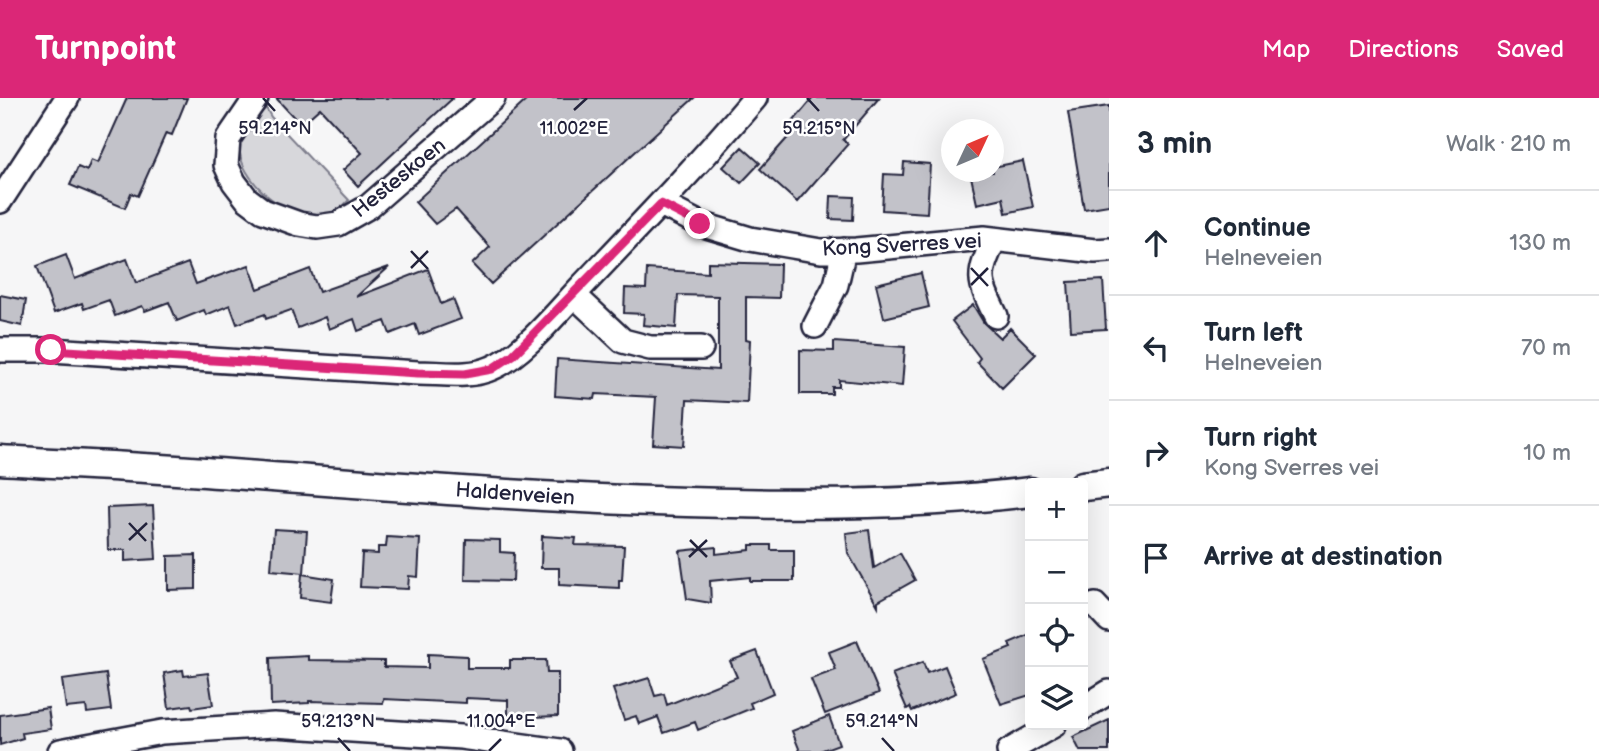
<!DOCTYPE html>
<html lang="en">
<head>
<meta charset="utf-8">
<style>
  body { margin:0; font-family:"Balsamiq Sans",sans-serif; background:#f2f2f3; color:#1f2937 }
  .controls { position:absolute; right:21px; bottom:21px; display:grid; overflow:hidden; border-radius:7px; box-shadow:0 7px 28px #0002 }
  .controls button { width:63px; height:63px; display:grid; place-items:center; padding:0; border:0; border-bottom:2px solid #e0e1e3; background:#fff; color:#1f2937; font:35px sans-serif }
  .compass { position:absolute; left:941px; top:21px; width:63px; height:63px; border-radius:50%; background:#fff; box-shadow:0 7px 28px #0002; rotate:46deg }
  .stop { position:absolute; width:21px; height:21px; margin:-16px; border:5px solid #db2777; border-radius:50%; background:#fff }
  .stop.end { background:#db2777; border-color:#fff; box-shadow:0 2px 7px #0008 }
  .list { margin:0; padding:0; list-style:none }
  h2 { display:flex; justify-content:space-between; align-items:center; height:91px; margin:0; padding:0 28px; font-size:30px }
  h2 small { font-size:23px; font-weight:400; color:#747a83 }
  .list li { display:grid; grid-template-columns:46px 1fr auto; gap:21px; align-items:center; box-sizing:border-box; height:105px; padding:0 28px; border-top:2px solid #e0e1e3 }
  .list b { display:block; font-size:26px; white-space:nowrap }
  .list p { margin:0; font-size:23px; white-space:nowrap; color:#747a83 }
  .list em { font-size:23px; font-style:normal; color:#747a83 }
  .icon { flex:none; width:38px; height:38px; fill:none; stroke:currentColor; stroke-width:2; stroke-linecap:round; stroke-linejoin:round }
  .map { position:relative; flex:none; width:1109px; height:653px; overflow:hidden }
  header { display:flex; align-items:center; gap:42px; box-sizing:border-box; height:98px; padding:0 35px; background:#db2777; color:#fff }
  header strong { font-size:33px }
  nav { display:flex; gap:38px; margin-inline-start:auto; font-size:24px }
  main { display:flex }
  aside { flex:1; background:#fff }
  .map>svg:first-child { display:block }
  .green { fill:#d7d7db; stroke:#7c7c8b; stroke-width:2 }
  .building { fill:#c2c2c9; stroke:#22223b; stroke-width:2 }
  .lines { fill:none; stroke-linecap:round; stroke-linejoin:round }
  .minor-casing { stroke:#22223b; stroke-width:28 }
  .major-casing { stroke:#22223b; stroke-width:33 }
  .minor { stroke:#fff; stroke-width:23 }
  .major { stroke:#fff; stroke-width:28 }
  .route { stroke:#db2777; stroke-width:9 }
  .ticks { fill:none; stroke:#22223b; stroke-width:2.5 }
  .labels { text-anchor:middle; dominant-baseline:central; stroke-width:5; stroke-linejoin:round; paint-order:stroke }
  .street-label { font-size:21px; fill:#22223b; stroke:#fff }
  .ticks-label { font-size:18px; text-anchor:middle; fill:#22223b; stroke:#fff; stroke-width:5; stroke-linejoin:round; paint-order:stroke }
</style>
</head>
<body>
<header>
<strong>Turnpoint</strong>
<nav><a>Map</a><a>Directions</a><a>Saved</a></nav>
</header>
<main>
<div class="map">
<svg width="1109" height="653" viewBox="0 0 1109 653">
  <rect width="100%" height="100%" fill="#f6f6f7"/>
  <filter id="ink" filterUnits="userSpaceOnUse"><feTurbulence type="fractalNoise" baseFrequency=".0143" numOctaves="2"/><feDisplacementMap in="SourceGraphic" scale="14" xChannelSelector="R" yChannelSelector="G"/><feConvolveMatrix kernelMatrix="1 2 1 2 8 2 1 2 1" color-interpolation-filters="sRGB"/></filter>
  <g filter="url(#ink)">
    <path class="green" d="M266,10L271,19L349,102L332,119C322,118 309,119 299,116C272,108 236,75 240,45C242,32 257,19 266,10Z"/>
    <path class="building" d="M127,0H187L172,37L166,35L138,98L131,95L125,110L70,87L78,69L87,73L91,62L98,65Z
      M276,0H453L358,88L343,72L362,55L320,10L301,27Z
      M529,0H694L491,186L472,166L490,149L456,111L435,126L415,104Z
      M813,0H879L843,42L848,46L797,104L760,71L791,36L786,32Z
      M1109,8V107L1084,111L1068,14Z
      M742,49L760,65L741,85L723,69Z
      M1023,63L1033,109L1006,115L1003,100L977,106L970,74H993V69Z
      M904,64L930,66L927,115L882,112L884,76L903,77Z
      M831,98L854,99L853,122L830,121Z
      M66,157L75,181L127,161L136,185L188,165L196,186L249,167L258,191L310,171L319,194L389,169L356,199L428,171L441,206L453,201L461,221L419,237L415,226L390,236L385,223L358,233L354,221L329,231L325,219L298,230L291,212L266,221L265,216L237,226L230,207L206,217L204,212L177,223L169,204L145,213L142,208L115,218L109,202L84,211L82,205L54,215L37,168Z
      M708,164L780,166L779,200L746,199V241L750,242L747,305L687,302L684,348L653,346L656,299L596,296L595,301L555,298L557,261L718,272V198L678,197L676,230L643,227L644,216L624,215L625,190L646,191L647,171L708,175Z
      M921,175L929,209L884,220L876,186Z
      M1103,182L1106,231L1071,233L1068,184Z
      M0,197L26,202L22,228L0,223Z
      M973,207L984,225L1000,240L1010,230L1036,256L1002,290L977,264L980,260L952,223Z
      M834,244L905,249L902,288L839,282V289H832V296H800V252L834,253Z
      M153,408L156,461L125,463V452H108L107,410Z
      M274,431L307,433L304,475L271,472Z
      M869,432L874,470L900,455L915,482L878,503V508L848,455L846,435Z
      M542,438L576,440L575,447L624,448L622,482H619V490L559,487V470H541Z
      M387,439L420,441L418,479L409,478L408,491L360,489L362,455L378,456V449H386Z
      M466,441L500,442V454L514,455L513,483L465,482Z
      M750,447H771V452H794V483H750V479L710,483L711,505L687,501L680,453L716,449V456L750,452Z
      M196,457V491L168,492V458Z
      M302,476L334,481L331,504L300,500Z
      M1030,536V597L1001,606L983,561L1011,550L1009,545Z
      M857,543L879,595L825,616L811,581L836,572L829,554Z
      M757,553L773,595L750,605L752,610L698,632L695,624L664,635L658,619L639,626L636,618L624,622L613,591L649,580L655,598L664,596L667,607L737,579L730,563Z
      M428,556L467,558V570H510V562H546L547,575H558V618L508,620V602L466,600V605L384,601L383,605L309,603V605L271,607L270,560L308,558V562L384,563V569L428,570Z
      M923,564L927,575L945,568L956,595L912,613L910,609L907,611L892,576Z
      M183,572L184,578L208,575L213,607L192,610L191,607L169,610L164,575Z
      M106,576L111,612L87,615L86,608L66,610L62,582Z
      M48,610L51,631L22,635L23,640L0,647V617Z
      M829,618L839,646L820,653H800L792,633Z
      M1109,622V653H1080L1073,639Z"/>
    <g class="lines">
      <g class="minor-casing">
        <path id="minor" d="M256,0L228,41L226,67L234,84L247,101L263,113L299,126L317,129L338,126L368,109L493,0
          M0,103L67,0
          M661,106L700,126L750,141L821,153L856,152L984,140L1095,153L1109,152
          M994,142C977,179 978,181 996,218
          M574,197L623,243L650,250H701
          M815,228L836,187L844,152
          M0,252H51L418,275C442,275 470,280 492,270C523,257 559,212 582,188C641,126 700,65 755,0
          M1095,507L1109,522
          M1083,610L1109,594
          M60,653L162,634L274,627L461,639L560,653
          M1009,653L1054,627"/>
      </g>
      <g class="major-casing">
        <path id="major" d="M0,362C63,366 127,368 190,373C345,384 500,398 655,403C780,407 905,409 1030,394
          M1083,388L1109,385"/>
      </g>
      <use href="#minor" class="minor"/>
      <use href="#major" class="major"/>
    </g>
  </g>
  <g class="lines" filter="url(#ink)">
    <path class="route" d="M51,252L418,275L465,276L492,271L513,257L661,106L700,126"/>
  </g>
  <path class="ticks" d="M263,0L275,13M807,0L819,13M574,12L587,0M411,153L428,171M411,170L428,153M971,170L988,188M971,187L988,170M129,425L146,443M129,442L147,425M690,442L707,459M689,459L707,442M338,640L350,653M882,640L894,653M489,653L501,641"/>
  <g class="labels">
    <g class="street-label">
      <text transform="translate(399 80) rotate(-39)">Hesteskoen</text>
      <text transform="translate(902 147) rotate(-3)">Kong Sverres vei</text>
      <text transform="translate(515 396) rotate(4)">Haldenveien</text>
    </g>
  </g>
  <g class="ticks-label">
    <text x="574" y="36">11.002°E</text>
    <text x="275" y="36">59.214°N</text>
    <text x="819" y="36">59.215°N</text>
    <text x="338" y="629">59.213°N</text>
    <text x="882" y="629">59.214°N</text>
    <text x="501" y="629">11.004°E</text>
  </g>
</svg>
<div class="controls">
<button>+</button>
<button>−</button>
<button><svg class="icon" aria-label="locate" viewBox="0 0 24 24"><circle cx="12" cy="12" r="6"/><path d="M12 2v4M12 18v4M2 12h4M18 12h4"/></svg></button>
<button><svg class="icon" aria-label="layers" viewBox="0 0 24 24"><path d="M12 4l9 5-9 5-9-5zM3 14l9 5 9-5"/></svg></button>
</div>
<svg class="compass" viewBox="-18 -18 36 36"><path d="M0-13l5 13h-10z" fill="#e53935"/><path d="M0 13l5-13h-10z" fill="#747a83"/></svg>
<div class="stop" style="left:51px;top:252px"></div>
<div class="stop end" style="left:700px;top:126px"></div>
</div>
<aside>
<h2>3 min<small>Walk · 210 m</small></h2>
<ul class="list">
<li><svg class="icon" aria-label="ahead" viewBox="0 0 24 24"><path d="M12 20V5M6 11l6-6 6 6"/></svg><div><b>Continue</b><p>Helneveien</p></div><em>130 m</em></li>
<li><svg class="icon" aria-label="left" viewBox="0 0 24 24"><path d="M17 20v-9H6M10 6l-5 5 5 5"/></svg><div><b>Turn left</b><p>Helneveien</p></div><em>70 m</em></li>
<li><svg class="icon" aria-label="right" viewBox="0 0 24 24"><path d="M7 20v-9h11M14 6l5 5-5 5"/></svg><div><b>Turn right</b><p>Kong Sverres vei</p></div><em>10 m</em></li>
<li><svg class="icon" aria-label="arrive" viewBox="0 0 24 24"><path d="M6 21V4h12l-3 4 3 4H6"/></svg><div><b>Arrive at destination</b></div></li>
</ul>
</aside>
</main>
</body>
</html>
